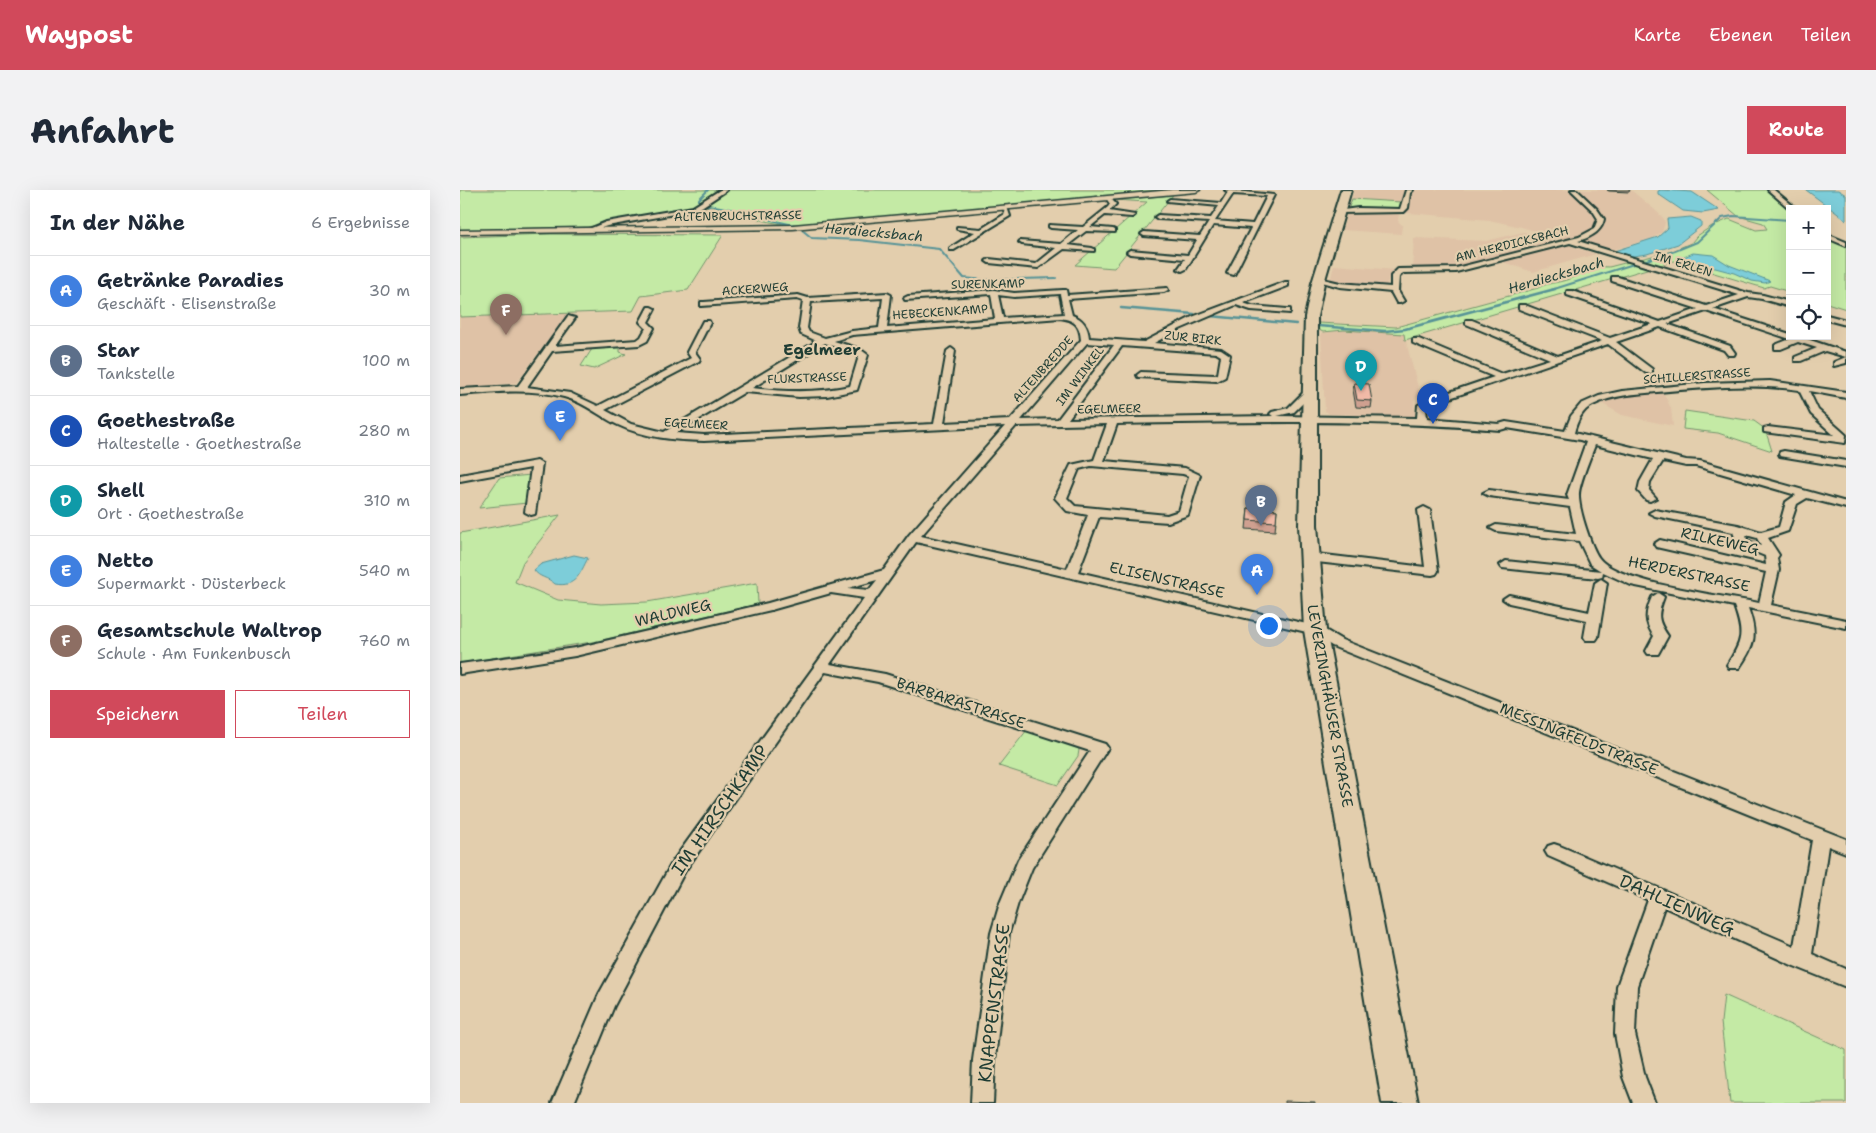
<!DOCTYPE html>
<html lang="de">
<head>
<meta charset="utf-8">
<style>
  body { margin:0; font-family:"Shantell Sans",sans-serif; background:#f2f2f3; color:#1f2937 }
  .controls { position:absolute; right:15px; top:15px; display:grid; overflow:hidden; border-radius:0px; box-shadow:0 5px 20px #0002 }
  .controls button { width:45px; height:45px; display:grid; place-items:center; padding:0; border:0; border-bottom:1px solid #e0e1e3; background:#fff; color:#1f2937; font:25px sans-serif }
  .you { position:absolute; left:808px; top:435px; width:18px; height:18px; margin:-12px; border:4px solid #fff; border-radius:50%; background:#1a73e8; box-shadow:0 0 0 8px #1a73e833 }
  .badge { display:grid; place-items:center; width:32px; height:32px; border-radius:50%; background:#d1495b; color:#fff; font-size:16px; font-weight:700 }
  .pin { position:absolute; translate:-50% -41px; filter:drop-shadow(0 1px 2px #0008) }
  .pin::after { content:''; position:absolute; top:26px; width:18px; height:15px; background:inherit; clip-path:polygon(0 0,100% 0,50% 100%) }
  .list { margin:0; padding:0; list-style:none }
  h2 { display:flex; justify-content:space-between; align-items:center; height:65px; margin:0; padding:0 20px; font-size:21px }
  h2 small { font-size:16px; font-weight:400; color:#747a83 }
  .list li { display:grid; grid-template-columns:32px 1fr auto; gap:15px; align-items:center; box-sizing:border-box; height:70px; padding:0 20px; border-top:1px solid #e0e1e3 }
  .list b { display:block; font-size:19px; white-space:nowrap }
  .list p { margin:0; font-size:16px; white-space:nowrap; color:#747a83 }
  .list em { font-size:16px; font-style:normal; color:#747a83 }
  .actions { display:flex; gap:10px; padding:15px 20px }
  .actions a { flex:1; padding:11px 0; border:1px solid #d1495b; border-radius:0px; text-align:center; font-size:18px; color:#d1495b }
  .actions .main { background:#d1495b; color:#fff }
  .icon { flex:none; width:28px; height:28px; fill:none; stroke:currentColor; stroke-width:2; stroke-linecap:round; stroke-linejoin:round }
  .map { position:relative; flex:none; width:1386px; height:913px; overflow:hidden; border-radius:0px }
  header { display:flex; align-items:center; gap:30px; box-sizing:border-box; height:70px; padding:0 25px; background:#d1495b; color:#fff }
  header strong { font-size:24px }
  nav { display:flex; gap:28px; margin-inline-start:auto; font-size:18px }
  .intro { display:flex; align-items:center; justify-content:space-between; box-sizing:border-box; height:120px; padding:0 30px }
  h1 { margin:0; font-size:35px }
  .button { padding:12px 22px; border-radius:0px; background:#d1495b; color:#fff; font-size:18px; font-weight:700 }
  main { display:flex; gap:30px; padding:0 30px }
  aside { flex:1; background:#fff; border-radius:0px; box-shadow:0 5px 20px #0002 }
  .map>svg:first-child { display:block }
  .built { fill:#dfc2a6 }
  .green { fill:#c4eaa5; stroke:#72946c }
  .water { fill:#7dcdd9; stroke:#579397 }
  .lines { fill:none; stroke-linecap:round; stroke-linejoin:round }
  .stream-far1 { stroke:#579397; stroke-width:2 }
  .stream { stroke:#579397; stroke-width:2.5 }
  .minor-casing { stroke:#1f3d34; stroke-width:4 }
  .tertiary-casing { stroke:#1f3d34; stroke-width:3 }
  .primary-casing { stroke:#1f3d34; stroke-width:4 }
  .minor { fill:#e3cead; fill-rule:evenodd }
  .tertiary { fill:#e3cead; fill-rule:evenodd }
  .primary { fill:#e3cead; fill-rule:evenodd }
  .wall { fill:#cfa090; stroke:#1f3d34 }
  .building { fill:#f1baa7; stroke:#1f3d34 }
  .labels { text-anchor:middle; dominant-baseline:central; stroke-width:4.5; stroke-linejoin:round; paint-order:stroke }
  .far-street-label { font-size:12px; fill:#1f3d34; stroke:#e3cead }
  .far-water-label { font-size:14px; font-style:italic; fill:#24443c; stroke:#e3cead }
  .street-label { font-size:15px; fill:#1f3d34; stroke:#e3cead }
  .far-district-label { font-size:16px; font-weight:bold; fill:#1f3d34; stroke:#e3cead }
  .near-street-label { font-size:18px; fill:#1f3d34; stroke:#e3cead }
</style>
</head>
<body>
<header>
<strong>Waypost</strong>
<nav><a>Karte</a><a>Ebenen</a><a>Teilen</a></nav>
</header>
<div class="intro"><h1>Anfahrt</h1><a class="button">Route</a></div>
<main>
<aside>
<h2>In der Nähe<small>6 Ergebnisse</small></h2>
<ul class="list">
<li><span class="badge" style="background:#3f7fe0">A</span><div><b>Getränke Paradies</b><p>Geschäft · Elisenstraße</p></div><em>30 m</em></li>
<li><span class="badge" style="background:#5c6f8a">B</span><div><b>Star</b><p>Tankstelle</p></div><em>100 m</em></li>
<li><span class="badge" style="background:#1a4fb4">C</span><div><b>Goethestraße</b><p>Haltestelle · Goethestraße</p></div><em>280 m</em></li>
<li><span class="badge" style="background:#0f9aa8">D</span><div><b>Shell</b><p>Ort · Goethestraße</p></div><em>310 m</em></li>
<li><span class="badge" style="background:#3f7fe0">E</span><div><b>Netto</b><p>Supermarkt · Düsterbeck</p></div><em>540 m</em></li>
<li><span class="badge" style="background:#8d6e63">F</span><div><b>Gesamtschule Waltrop</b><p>Schule · Am Funkenbusch</p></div><em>760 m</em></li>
</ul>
<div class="actions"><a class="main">Speichern</a><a>Teilen</a></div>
</aside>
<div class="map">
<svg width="1386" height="913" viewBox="0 0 1386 913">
  <rect width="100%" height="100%" fill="#e3cead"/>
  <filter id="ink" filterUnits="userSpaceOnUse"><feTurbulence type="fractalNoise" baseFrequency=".02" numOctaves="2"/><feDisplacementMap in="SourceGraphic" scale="10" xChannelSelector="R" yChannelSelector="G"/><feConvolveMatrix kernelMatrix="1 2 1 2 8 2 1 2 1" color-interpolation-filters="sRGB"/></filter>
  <g filter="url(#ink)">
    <path class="built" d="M894,0H1171L1195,20L1204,29L1205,33L1202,42L1191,49L1148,61L1108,48L1104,49L1061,37L1029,30L892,18L889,17Z
      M888,21L939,23L938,31L942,35L941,44L882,40Z
      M1064,42L1136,64L1073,82L1040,71L995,82L952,81L954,48L1026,51Z
      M874,75L936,80L930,83L927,95L914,96L870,92Z
      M108,124L56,193L0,198V127Z
      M884,140L944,144L960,205L954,210L955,227L870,224L865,221L861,143Z
      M1198,203L1204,204L1211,218L1213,236L1162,225L1141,213L1169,206Z"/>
    <path class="green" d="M0,0H260L237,15L227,19L127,37L0,40Z
      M268,0H720L369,32C349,33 329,36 310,32C287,27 267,17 242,16Z
      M1247,0H1307L1330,19V102L1310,96L1304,98L1214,71L945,150L944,144L884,140L863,142L857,139L858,133L936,137L1078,98C1089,91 1103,94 1115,86C1118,84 1119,79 1122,76L1149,77L1212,61L1231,53L1237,46L1252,36L1269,29L1296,40L1307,39L1303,33L1278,26Z
      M713,5L654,78L615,75L687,12L654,10Z
      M892,9L941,12L940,19L892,18L889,17Z
      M90,44L263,45L228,100L181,106L173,121L0,127V47Z
      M1367,49L1386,56V119L1367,113Z
      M160,156V162L166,164L134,179L121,176L132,159Z
      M1225,221L1294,231L1305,239L1312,261L1258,243L1223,239Z
      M71,285L67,313L19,318L39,288Z
      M100,325L63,372L55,392L98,410L141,414L187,412L297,393L298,414L138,451L0,473V343Z
      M567,540L617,556L619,560L618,566L598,595L539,576Z
      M1264,805L1386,860V913H1270L1261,832Z"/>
    <path class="water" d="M1201,0L1232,2L1259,20L1243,23L1223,21L1198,4V1Z
      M1346,0H1378L1386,5V30Z
      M1231,27L1241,31V36L1218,54L1187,64L1167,67L1151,62L1198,47L1208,38L1207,29Z
      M1233,63L1253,65L1269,75L1310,91L1305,93L1292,91L1274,83L1233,72L1224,67Z
      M114,365L128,368C120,383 116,398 95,394C88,387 79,388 74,380L81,374Z"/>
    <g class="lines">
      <path class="stream-far1" d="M239,13V9L248,0
        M247,15C277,18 305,30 335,35
        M341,39L352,48L399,50L479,59L504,88L524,90L596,88
        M1382,50L1386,51
        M1091,100L1215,61L1237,52L1262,28L1273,26L1330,30"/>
      <path class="stream" d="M661,118L734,124
        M750,126L836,134
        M858,136L925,141L945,139L1095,99"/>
      <g class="minor-casing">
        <path id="minor" d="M260,0H267L237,20L147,36L132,41L129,39L146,32L233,17Z
          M765,0L814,5L774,85L767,83L791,38L753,35L726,79L722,81L718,79L725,69L670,64L667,62L670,60L728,65L737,50L684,46L681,44L684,42L740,46L749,32L698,29L695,27L698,25L751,28L759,16L707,11L710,9L761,13L768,2ZM773,4L807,6L793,34L755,31Z
          M946,0H953L950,3L948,18L944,22L879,23L876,21L898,18L940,19Z
          M1111,0H1117L1137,19L1144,29C1142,42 1129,48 1118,51L1288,103L1303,105L1330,112V117L1302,109L1288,107L1253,119L1330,144V146L1341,147L1386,162V173L1374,176V172L1386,167L1365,161L1341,171H1335V167L1357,158L1338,152L1321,159H1315V155L1330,149L1246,121L1207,134L1270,156L1275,163L1274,165H1268L1264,160L1200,137L1156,152L1192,179V183H1186L1148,154L981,211L966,218L967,228L1039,234L1046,232L1105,241L1111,226L1121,214L1139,206L1162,201L1245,193L1310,191L1386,202V208L1349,201L1358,220L1386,245L1385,253L1304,242V238L1308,237L1374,245L1351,224L1339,200C1292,193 1244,198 1197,202C1176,204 1152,205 1133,215C1122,220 1117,231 1114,243L1226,270L1240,271L1386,312V318L1347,308L1337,314L1328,341L1308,348L1319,365L1317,368L1319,380L1311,415L1386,430V438L1288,418C1298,446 1295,455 1279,478H1269L1267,475C1283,450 1284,444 1274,416L1171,395L1143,382L1142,387L1138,388L1042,378L1040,375L1046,371L1141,381L1130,374L1119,351L1036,341L1030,338L1036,335L1116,344L1110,317L1029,306L1023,303L1029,300L1109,310L1107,305L1126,252L1120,250L1047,238L1040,240C913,229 784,232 657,234L644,271L725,278L740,285L728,325L708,332L639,327L618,382L860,437L882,450L1386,649V663L1368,656L1352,764L1386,779V797L1334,776L1204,717L1177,796L1175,844L1185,887L1195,913H1173L1163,887L1155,844L1157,796L1188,710L1088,666L1085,661L1088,656L1094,654L1100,656L1334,756L1352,650L872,456L851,443L456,352L370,474L425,484L645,554L648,558L572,678L558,713L549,743L535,870L533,913H511L513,870L531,743L540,713L558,670L630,561L418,492L365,482L225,681L154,816L114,913H92L139,804L213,671L404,408L371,403L311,420L115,466L0,484V474L115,458L308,413L424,380L449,345L545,236L244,251C214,250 185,248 158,235C139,226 124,212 104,207C70,198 34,202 0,205V199L58,196L108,126L115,128L95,156L177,150L181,147L186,138L180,132L188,117H191L195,119L188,132L194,138L187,151L179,155L92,161L67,197L110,203L138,216L231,168L227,162L243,131H249L250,133L235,162L240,169L239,171L145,220L171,234L204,242L357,151L341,144L339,138L343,111L337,109L241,116V112H244L338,105L348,108L427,103L431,105L427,138L535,129L531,104L445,110L444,108L448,106L534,100L554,103L603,100H606L607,105L707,98L708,100L704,102L608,109L612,125C623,129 628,136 629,148L684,152L732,127L825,92H828V96L783,113L792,116L827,119H830V123L791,120L776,115L720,139L694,153L761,159L770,165L765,187L757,191L678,187L677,185L681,182L755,185L758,184L761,166L756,163L662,156L608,229L813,226L810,224L812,222L828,218L846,200L849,199L854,202L834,222L817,226L957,228L958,215L975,207L1034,187L953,153V149H959L1042,184L1090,169L1006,134V130H1012L1098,166L1142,151L1059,119V115H1065L1150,148L1192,134L1107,105V101H1113L1200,132L1238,119L1152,91V87H1158L1246,116L1279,105L1110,53L996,82L943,83L939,87L938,101L944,111L940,113H937L931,102L880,97L855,90L859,88L880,93L931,97V86L938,79L996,78L1119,47L1134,39L1138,29L1133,21ZM600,104L604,124L543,128L538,105L554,107ZM423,108L419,138L392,141L365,148L349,142L347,138L351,112ZM600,128C615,130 620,135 621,150L550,230L484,233L495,161L491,158L487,161L474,234L244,245L216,243L285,202L339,207L367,206L397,200L408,165L400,159L374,151L392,145ZM365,153L399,166L390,196C358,203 325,202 292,198ZM627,153L654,155L598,229L561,230ZM647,234L634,270L611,275L595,308L607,321L628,325L607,379L461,346L556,236ZM1135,255L1193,269L1180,292L1178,301L1186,310L1190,311L1196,308L1189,300L1190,292L1203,271L1226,276H1236L1336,305L1326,312L1319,337L1301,342L1278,335L1195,320L1189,323L1195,326L1273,342L1278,355L1305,366L1306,375L1200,350L1194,354L1196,357L1306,382L1299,413C1266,406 1157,393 1139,368C1131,357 1119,320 1119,306C1118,296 1131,266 1135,255ZM631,276L723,284L729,286L719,321L707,325L615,316L607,308L619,279ZM1286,345L1297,348L1301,356L1287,350ZM417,390L409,400L388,398Z
          M1308,0H1314L1337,19H1330Z
          M646,8H650L656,14L649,21L675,25L672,27L645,25L630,37L653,39L655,40V42L626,41L608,55L632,58L634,59V61L604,59L578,78L529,73L526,71L529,69L576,74L596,58L562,54L559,52L560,51L601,54L618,40L591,38L589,37V35L623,37L648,17L650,14Z
          M543,17H547L550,26L494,60H490V58L515,42L497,39V37L521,39L545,24Z
          M1367,44L1386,52V56L1367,48Z
          M1367,125L1386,130V135L1367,130Z
          M1324,261L1386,271V277L1320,266L1319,264L1320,262Z
          M77,271L82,274L75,324L71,325L65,322L71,278L0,291V285Z
          M964,317L970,320L978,381L976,384L972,385L848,371L842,367L848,363L965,377L958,320Z
          M1141,389L1147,393L1138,447L1136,450H1126L1124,447L1127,430L1049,413L1043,409L1049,405L1129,422L1135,393Z
          M1198,403L1204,407C1197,425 1197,430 1208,446L1198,464H1188L1186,461L1194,446C1184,432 1185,423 1192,407Z"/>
      </g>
      <g class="tertiary-casing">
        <path id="tertiary" d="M712,0H740L736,2L333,39L0,44V40L333,35Z"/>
      </g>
      <g class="primary-casing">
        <path id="primary" d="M881,0H891L864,93L857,127V335L866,440L958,913H922L844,440L839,335L845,127L852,93Z"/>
      </g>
      <use href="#minor" class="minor"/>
      <use href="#tertiary" class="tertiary"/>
      <use href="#primary" class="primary"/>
    </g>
    <path class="wall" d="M1147,0H1170L1169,2L1149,1Z
      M894,193L912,211L911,218L896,217L893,200Z
      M788,318L817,320L815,341L786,339Z"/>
    <path class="building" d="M894,193L909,194L912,211L897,210Z
      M788,318L817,320L816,332L787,330Z
      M825,911L855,912V913H825Z"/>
  </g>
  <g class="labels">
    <g class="far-street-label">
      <text transform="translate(278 26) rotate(-1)">ALTENBRUCHSTRASSE</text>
      <text transform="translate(1052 54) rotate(-14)">AM HERDICKSBACH</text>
      <text transform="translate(1223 74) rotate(17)">IM ERLEN</text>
      <text transform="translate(528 94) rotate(-1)">SURENKAMP</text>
      <text transform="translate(295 99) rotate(-4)">ACKERWEG</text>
      <text transform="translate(480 122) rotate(-4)">HEBECKENKAMP</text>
      <text transform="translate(733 148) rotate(6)">ZUR BIRK</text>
      <text transform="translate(583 179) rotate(-48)">ALTENBREDDE</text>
      <text transform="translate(620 186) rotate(-53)">IM WINKEL</text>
      <text transform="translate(1237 186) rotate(-4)">SCHILLERSTRASSE</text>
      <text transform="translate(347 188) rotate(-2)">FLURSTRASSE</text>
      <text transform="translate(649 219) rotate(-1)">EGELMEER</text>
      <text transform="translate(236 234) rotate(3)">EGELMEER</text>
    </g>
    <g class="far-water-label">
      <text transform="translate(414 42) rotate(5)">Herdiecksbach</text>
      <text transform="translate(1096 85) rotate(-16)">Herdiecksbach</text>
    </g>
    <g class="street-label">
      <text transform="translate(1260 351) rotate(13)">RILKEWEG</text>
      <text transform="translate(1229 384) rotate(12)">HERDERSTRASSE</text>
      <text transform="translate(707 390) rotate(13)">ELISENSTRASSE</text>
      <text transform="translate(213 423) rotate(-13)">WALDWEG</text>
      <text transform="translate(501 513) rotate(18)">BARBARASTRASSE</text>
      <text transform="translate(870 516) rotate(80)">LEVERINGHÄUSER STRASSE</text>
      <text transform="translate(1119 549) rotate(22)">MESSINGFELDSTRASSE</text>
    </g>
    <g class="far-district-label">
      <text x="362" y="159">Egelmeer</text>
    </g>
    <g class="near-street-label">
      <text transform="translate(260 620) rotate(-55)">IM HIRSCHKAMP</text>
      <text transform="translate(1217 715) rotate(24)">DAHLIENWEG</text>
      <text transform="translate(534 813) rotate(-83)">KNAPPENSTRASSE</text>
    </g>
  </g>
</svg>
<div class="controls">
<button>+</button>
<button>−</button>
<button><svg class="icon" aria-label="locate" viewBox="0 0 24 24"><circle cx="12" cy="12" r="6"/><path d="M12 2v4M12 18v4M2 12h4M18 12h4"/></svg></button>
</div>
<div class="you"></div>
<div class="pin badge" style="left:797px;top:405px;background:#3f7fe0">A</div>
<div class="pin badge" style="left:801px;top:336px;background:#5c6f8a">B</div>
<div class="pin badge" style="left:973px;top:234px;background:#1a4fb4">C</div>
<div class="pin badge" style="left:901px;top:201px;background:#0f9aa8">D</div>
<div class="pin badge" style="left:100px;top:251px;background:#3f7fe0">E</div>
<div class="pin badge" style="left:46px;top:145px;background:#8d6e63">F</div>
</div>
</main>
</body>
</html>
